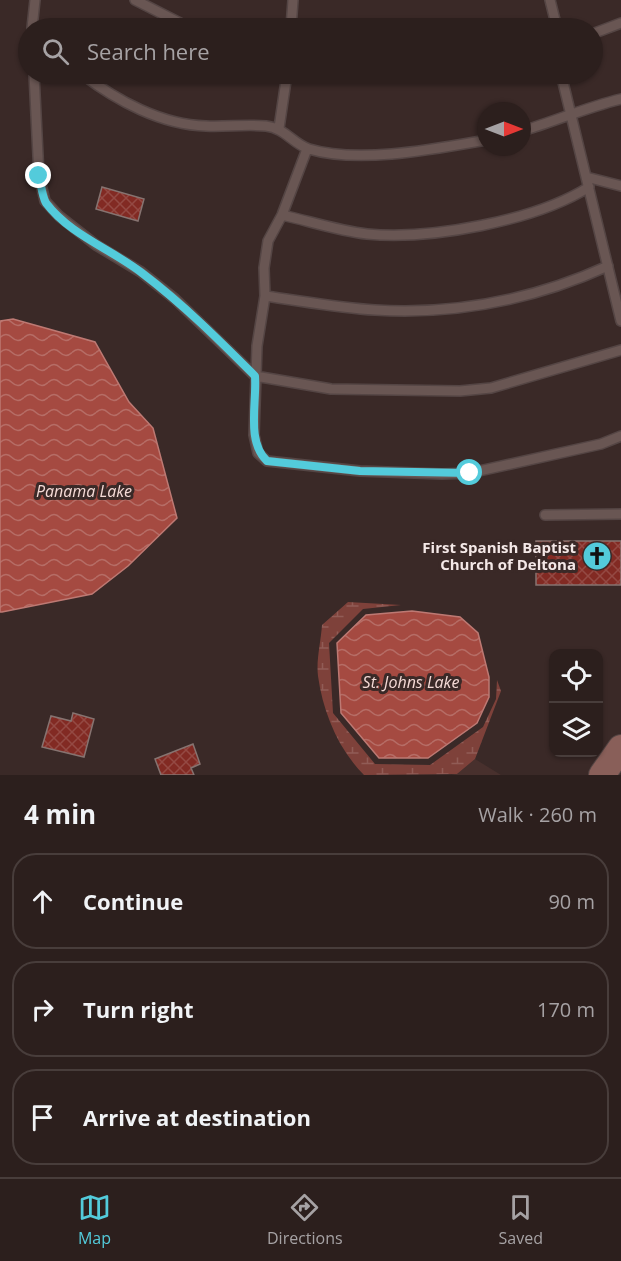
<!DOCTYPE html>
<html lang="en">
<head>
<meta charset="utf-8">
<style>
  body { margin:0; font-family:"Open Sans",sans-serif; background:#342726; color:#f1f3f6 }
  .controls { position:absolute; right:18px; bottom:18px; display:grid; overflow:hidden; border-radius:12px; box-shadow:0 2px 4px #0004 }
  .controls button { width:54px; height:54px; display:grid; place-items:center; padding:0; border:0; border-bottom:2px solid #483d3b; background:#2c1f1d; color:#f1f3f6; font:30px sans-serif }
  .compass { position:absolute; left:477px; top:102px; width:54px; height:54px; border-radius:50%; background:#2c1f1d; box-shadow:0 2px 4px #0004; rotate:90deg }
  .stop { position:absolute; width:18px; height:18px; margin:-14px; border:4px solid #53cbdb; border-radius:50%; background:#fff }
  .stop.end { background:#53cbdb; border-color:#fff; box-shadow:0 2px 6px #0008 }
  .list { margin:0; padding:0; list-style:none }
  h2 { display:flex; justify-content:space-between; align-items:center; height:78px; margin:0; padding:0 24px; font-size:26px }
  h2 small { font-size:20px; font-weight:400; color:#a6a2a4 }
  .list li { display:grid; grid-template-columns:39px 1fr auto; gap:18px; align-items:center; box-sizing:border-box; height:96px; margin:0 12px 12px; padding:0 12px; border:2px solid #483d3b; border-radius:24px }
  .list b { display:block; font-size:22px; white-space:nowrap }
  .list em { font-size:20px; font-style:normal; color:#a6a2a4 }
  .icon { flex:none; width:33px; height:33px; fill:none; stroke:currentColor; stroke-width:2; stroke-linecap:round; stroke-linejoin:round }
  .map { position:relative; flex:none; width:621px; height:775px; overflow:hidden }
  .search { position:absolute; background:#2c1f1d; box-shadow:0 2px 4px #0004; left:18px; right:18px; top:18px; height:66px; display:flex; align-items:center; gap:15px; box-sizing:border-box; padding:0 21px; border-radius:33px; color:#a6a2a4; font-size:22px }
  .sheet { height:402px; background:#2c1f1d }
  nav { display:flex; justify-content:space-around; align-items:center; box-sizing:border-box; height:84px; border-top:2px solid #483d3b; background:#2c1f1d; font-size:16px; color:#a6a2a4 }
  nav a { display:grid; justify-items:center; gap:3px }
  nav .on { color:#53cbdb }
  .map>svg:first-child { display:block }
  .built { fill:#48302d }
  .wetland { fill:url(#wetland-marsh) }
  .water { fill:url(#water-waves); stroke:#bd7973; stroke-width:1.5 }
  .building { fill:url(#building-cross-hatch); stroke:#867370; stroke-width:1.5 }
  .lines { fill:none; stroke-linecap:round; stroke-linejoin:round }
  .lane-casing { stroke:#544544; stroke-width:12 }
  .secondary-casing { stroke:#544544; stroke-width:28 }
  .lane { stroke:#695653; stroke-width:9 }
  .secondary { stroke:#895f59; stroke-width:26 }
  .route { stroke:#53cbdb; stroke-width:8 }
  .labels { text-anchor:middle; dominant-baseline:central; stroke-width:6; stroke-linejoin:round; paint-order:stroke }
  .poi-label { font-size:15px; font-weight:bold; fill:#f4e8e7; stroke:#3a2927; text-anchor:end }
  .water-label { font-size:16px; font-style:italic; fill:#f5dad6; stroke:#3a2927 }
</style>
</head>
<body>
<div class="map">
<svg width="621" height="775" viewBox="0 0 621 775">
  <defs>
    <pattern id="wetland-marsh" width="20" height="14" patternUnits="userSpaceOnUse" patternTransform="scale(1.5)"><rect width="20" height="14" fill="#7e413a"/><path d="M1 5h8M5 5V1M11 12h8M15 12V8" fill="none" stroke="#915c56"/></pattern>
    <pattern id="water-waves" width="16" height="10" patternUnits="userSpaceOnUse" patternTransform="scale(1.5)"><rect width="16" height="10" fill="#a54a41"/><path d="M0 5q4-4 8 0t8 0" fill="none" stroke="#b66d66"/></pattern>
    <pattern id="building-cross-hatch" width="8" height="8" patternUnits="userSpaceOnUse" patternTransform="scale(1.5)"><rect width="8" height="8" fill="#822a23"/><path d="M0 0l8 8M0 8l8-8" fill="none" stroke="#944943"/></pattern>
  </defs>
  <rect width="100%" height="100%" fill="#3a2927"/>
  <path class="built" d="M475,759L501,775H451L457,774Z"/>
  <path class="wetland" d="M348,602L401,605L363,609L329,643L333,713L375,764L430,765L483,727L496,699L497,680L501,691L475,759L457,774L364,775C338,749 323,712 318,676C316,660 321,641 322,625Z"/>
  <path class="water" d="M13,319L95,342L129,402L153,428L177,518L128,566L92,594L2,612H0V321Z
    M412,611L460,617L478,633L489,677V697L477,723L428,758H379L341,713L337,643L366,615Z"/>
  <path class="building" d="M102,187L144,199L138,221L96,209Z
    M536,541H621V585H536Z
    M73,713L94,719L84,757L42,747L51,716L71,721Z
    M193,744L200,764L191,768L194,775H161L155,759Z"/>
  <g class="lines">
    <g class="lane-casing">
      <path id="lane" d="M135,0L190,28
        M550,0L557,28
        M32,28L35,0
        M291,28L293,0
        M592,34L621,23
        M34,74L39,176L45,201L59,216L96,245L141,272L175,299L255,376L331,389L460,391L491,388L621,350
        M82,74C117,101 162,125 206,126C226,127 246,124 266,126C285,128 293,144 309,149C359,164 435,149 486,140
        M365,74L429,78L449,74
        M561,74L621,321
        M279,128L287,74
        M522,131C556,121 587,107 621,99
        M307,149L282,215L268,241L264,268L265,296L257,346L254,435L258,453L267,461L360,471L442,474L470,473L601,444L621,436
        M586,177L621,186
        M282,215C309,221 339,231 367,234C430,240 535,221 589,187
        M265,296C302,301 339,308 375,310C455,315 535,299 608,266
        M545,515L621,514"/>
    </g>
    <g class="secondary-casing">
      <path id="secondary" d="M602,775L621,748"/>
    </g>
    <use href="#lane" class="lane"/>
    <use href="#secondary" class="secondary"/>
  </g>
  <g class="lines">
    <path class="route" d="M39,176C41,184 42,196 46,203C70,235 111,249 142,273C183,304 219,340 255,376C257,403 246,441 267,461L360,471L470,473"/>
  </g>
  <defs>
    <g id="church-disc" transform="scale(1.5)"><circle r="9.5" fill="#53cbdb" stroke="#3a2927"/><path d="M-1.2-6h2.4v3.5h3.3v2.4h-3.3V6h-2.4V-.1h-3.3v-2.4h3.3Z" fill="#111"/></g>
  </defs>
  <g fill-rule="evenodd">
    <use href="#church-disc" x="597" y="556"/>
  </g>
  <g class="labels">
    <g class="poi-label">
      <text x="576" y="547">First Spanish Baptist<tspan x="576" dy="17">Church of Deltona</tspan></text>
    </g>
    <g class="water-label">
      <text x="84" y="491">Panama Lake</text>
      <text x="411" y="682">St. Johns Lake</text>
    </g>
  </g>
</svg>
<div class="controls">
<button><svg class="icon" aria-label="locate" viewBox="0 0 24 24"><circle cx="12" cy="12" r="6"/><path d="M12 2v4M12 18v4M2 12h4M18 12h4"/></svg></button>
<button><svg class="icon" aria-label="layers" viewBox="0 0 24 24"><path d="M12 4l9 5-9 5-9-5zM3 14l9 5 9-5"/></svg></button>
</div>
<svg class="compass" viewBox="-18 -18 36 36"><path d="M0-13l5 13h-10z" fill="#e53935"/><path d="M0 13l5-13h-10z" fill="#a6a2a4"/></svg>
<div class="stop" style="left:470px;top:473px"></div>
<div class="stop end" style="left:39px;top:176px"></div>
<div class="search"><svg class="icon" aria-label="search" viewBox="0 0 24 24"><circle cx="10" cy="10" r="6"/><path d="M15 15l6 6"/></svg>Search here</div>
</div>
<section class="sheet">
<h2>4 min<small>Walk · 260 m</small></h2>
<ul class="list">
<li><svg class="icon" aria-label="ahead" viewBox="0 0 24 24"><path d="M12 20V5M6 11l6-6 6 6"/></svg><div><b>Continue</b></div><em>90 m</em></li>
<li><svg class="icon" aria-label="right" viewBox="0 0 24 24"><path d="M7 20v-9h11M14 6l5 5-5 5"/></svg><div><b>Turn right</b></div><em>170 m</em></li>
<li><svg class="icon" aria-label="arrive" viewBox="0 0 24 24"><path d="M6 21V4h12l-3 4 3 4H6"/></svg><div><b>Arrive at destination</b></div></li>
</ul>
</section>
<nav>
<a class="on"><svg class="icon" aria-label="map" viewBox="0 0 24 24"><path d="M3 6l6-2 6 2 6-2v14l-6 2-6-2-6 2zM9 4v14M15 6v14"/></svg>Map</a>
<a><svg class="icon" aria-label="directions" viewBox="0 0 24 24"><path d="M12 3l9 9-9 9-9-9zM9 14v-3h6M13 9l2 2-2 2"/></svg>Directions</a>
<a><svg class="icon" aria-label="saved" viewBox="0 0 24 24"><path d="M7 4h10v16l-5-4-5 4z"/></svg>Saved</a>
</nav>
</body>
</html>
